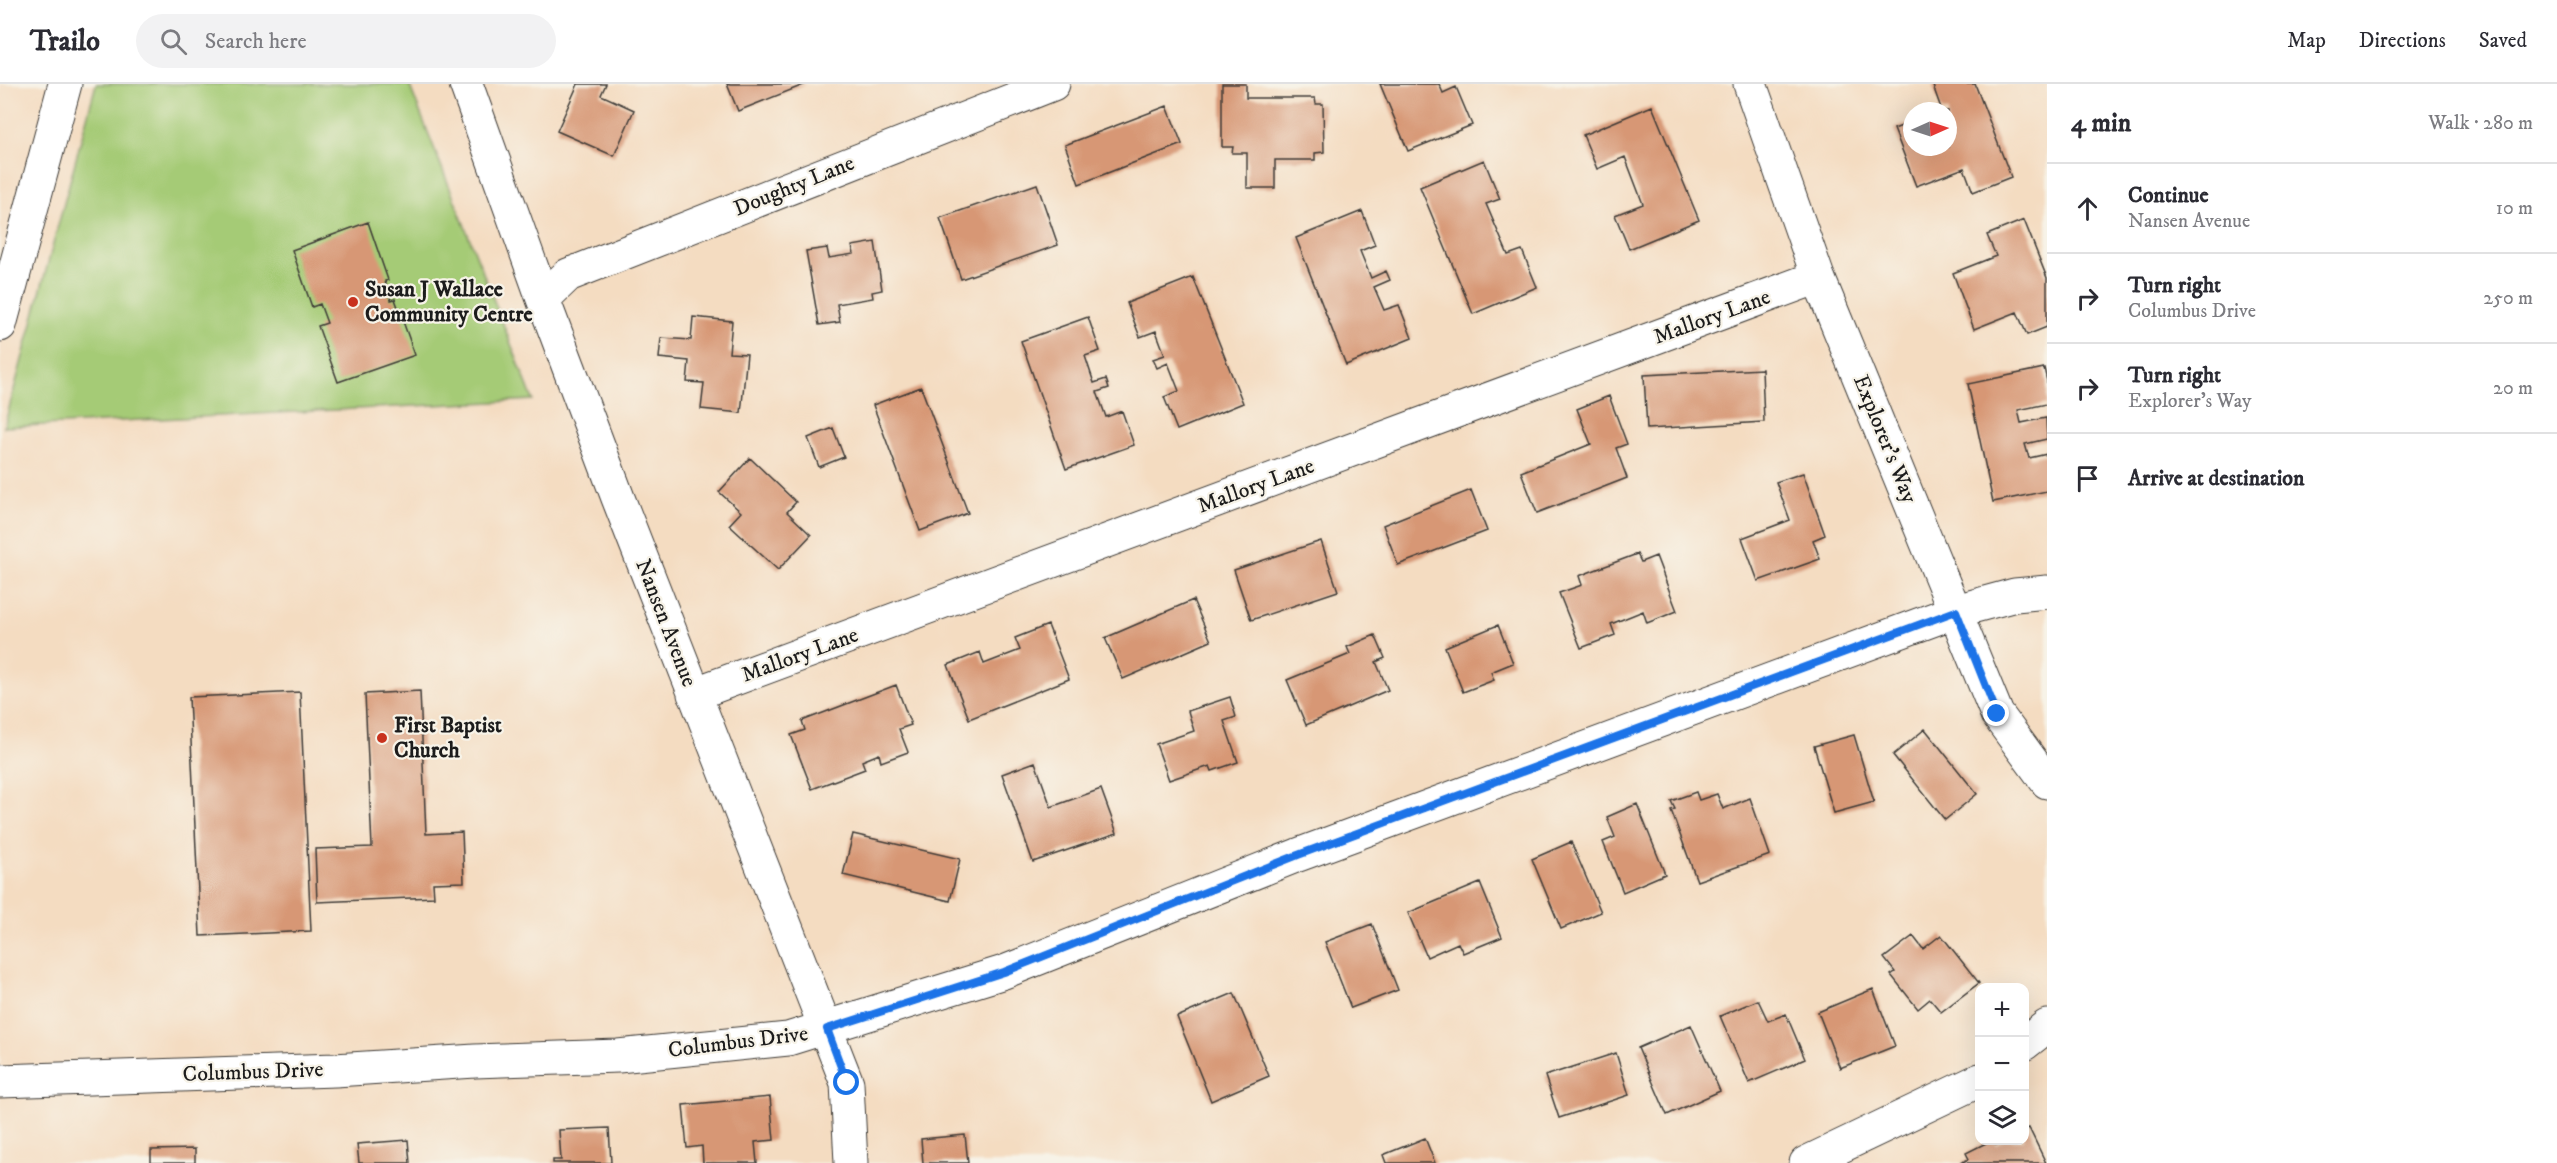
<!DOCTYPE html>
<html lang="en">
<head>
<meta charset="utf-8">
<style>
  body { margin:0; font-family:"IM FELL DW Pica",serif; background:#f2f2f3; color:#2b2b33 }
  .controls { position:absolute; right:18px; bottom:18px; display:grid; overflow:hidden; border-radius:12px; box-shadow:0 6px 24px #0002 }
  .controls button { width:54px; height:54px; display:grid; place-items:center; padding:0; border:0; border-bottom:2px solid #e1e1e2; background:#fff; color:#2b2b33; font:30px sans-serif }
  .compass { position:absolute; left:1903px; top:18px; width:54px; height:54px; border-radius:50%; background:#fff; box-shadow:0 6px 24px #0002; rotate:87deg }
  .stop { position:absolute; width:18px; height:18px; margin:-14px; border:4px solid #1a73e8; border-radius:50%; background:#fff }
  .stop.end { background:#1a73e8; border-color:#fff; box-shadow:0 2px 6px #0008 }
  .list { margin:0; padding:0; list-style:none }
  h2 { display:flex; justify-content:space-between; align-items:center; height:78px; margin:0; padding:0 24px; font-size:26px }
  h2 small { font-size:20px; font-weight:400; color:#7c7c81 }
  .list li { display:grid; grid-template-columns:39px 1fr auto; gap:18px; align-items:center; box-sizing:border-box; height:90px; padding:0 24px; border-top:2px solid #e1e1e2 }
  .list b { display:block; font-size:22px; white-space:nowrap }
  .list p { margin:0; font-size:20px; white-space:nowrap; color:#7c7c81 }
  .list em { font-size:20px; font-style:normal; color:#7c7c81 }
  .icon { flex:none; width:33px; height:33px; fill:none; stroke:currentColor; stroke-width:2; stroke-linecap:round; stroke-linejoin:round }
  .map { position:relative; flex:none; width:2047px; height:1079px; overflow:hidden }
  header { display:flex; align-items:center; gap:36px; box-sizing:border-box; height:84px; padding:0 30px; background:#fff; border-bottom:2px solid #e1e1e2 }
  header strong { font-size:28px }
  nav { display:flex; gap:33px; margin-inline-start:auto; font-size:21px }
  .search { width:420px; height:54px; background:#f2f2f3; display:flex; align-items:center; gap:15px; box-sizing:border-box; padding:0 21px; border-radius:33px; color:#7c7c81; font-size:22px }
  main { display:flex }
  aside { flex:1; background:#fff }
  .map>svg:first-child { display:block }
  .green { fill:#a5cb76; stroke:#607449; stroke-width:1.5 }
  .building { fill:#d79774 }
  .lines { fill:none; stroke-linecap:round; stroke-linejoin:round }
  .minor-casing { stroke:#3c3935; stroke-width:35 }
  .minor { stroke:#fff; stroke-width:33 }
  .route { stroke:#1a73e8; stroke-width:8 }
  .poi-dot { fill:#c8321e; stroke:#f7f3e8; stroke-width:2 }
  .labels { text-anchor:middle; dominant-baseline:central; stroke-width:4.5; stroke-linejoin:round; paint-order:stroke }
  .street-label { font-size:22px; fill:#1c1c1c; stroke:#f7f3e8 }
  .poi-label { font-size:22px; font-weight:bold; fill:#1c1c1c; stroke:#f7f3e8; text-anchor:start }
</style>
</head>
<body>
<header>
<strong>Trailo</strong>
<div class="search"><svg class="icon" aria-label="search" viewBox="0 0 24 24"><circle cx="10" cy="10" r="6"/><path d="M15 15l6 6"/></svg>Search here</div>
<nav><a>Map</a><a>Directions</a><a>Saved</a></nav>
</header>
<main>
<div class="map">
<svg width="2047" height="1079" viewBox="0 0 2047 1079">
  <rect width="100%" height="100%" fill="#f7f3e8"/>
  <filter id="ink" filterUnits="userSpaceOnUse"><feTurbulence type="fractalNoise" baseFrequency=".0167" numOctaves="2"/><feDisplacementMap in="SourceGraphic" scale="12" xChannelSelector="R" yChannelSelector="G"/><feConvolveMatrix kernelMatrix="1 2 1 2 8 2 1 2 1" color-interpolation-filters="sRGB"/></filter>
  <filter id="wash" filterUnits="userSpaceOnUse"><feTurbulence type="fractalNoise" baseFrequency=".008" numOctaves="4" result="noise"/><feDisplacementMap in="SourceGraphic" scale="24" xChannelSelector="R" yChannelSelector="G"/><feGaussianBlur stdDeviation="1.35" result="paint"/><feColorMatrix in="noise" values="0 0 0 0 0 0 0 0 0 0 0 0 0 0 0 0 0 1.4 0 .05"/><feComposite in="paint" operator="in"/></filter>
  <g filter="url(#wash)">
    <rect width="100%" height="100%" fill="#f4dcc1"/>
    <path class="green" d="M96,0H409L533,316L4,343Z"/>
    <g id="blocks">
      <path class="building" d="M578,0H606L601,11L634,26L614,72L557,47Z
        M727,0H806L738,27Z
        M1222,0H1246V14H1315L1316,20H1323L1324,68L1315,69V76H1275V104H1247V69H1232L1233,63H1222Z
        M1380,0H1439L1443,9L1456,3L1472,41L1408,67Z
        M1939,0H1975L2011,93L1973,108L1964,84L1916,102L1894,45L1912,38V63H1948V27H1942L1933,2Z
        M1167,22L1182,60L1079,100L1065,61Z
        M1652,22L1699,136L1629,165L1615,131L1643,120L1625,73L1597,85L1583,51Z
        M1484,76L1500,115L1486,120L1508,171L1522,166L1537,203L1473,230L1420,103Z
        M1037,100L1058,161L961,195L940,134Z
        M1362,127L1375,161L1360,167L1371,194L1386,187L1390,196L1374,203L1384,226L1399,221L1412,254L1346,281L1296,154Z
        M2024,136L2047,194V243L2027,251L2017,228L1974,245L1953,189L1996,172L1987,151Z
        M368,138L388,196L385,197L388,207L391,216L395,215L415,271L338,298L318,242L327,239L320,220L312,223L292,166Z
        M875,158L882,206L872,208L873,214L837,220L840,238L819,241L806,167L827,164L829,174L854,170L852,162Z
        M1193,193L1243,319L1177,346L1164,313L1179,307L1168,279L1157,284L1153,275L1165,271L1156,247L1140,253L1127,219Z
        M693,233L732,237L729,269L747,270L741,329L701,325L704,299L687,298L689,277L659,274L661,254L691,256Z
        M1088,233L1100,267L1085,272L1094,299L1106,295L1109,304L1097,308L1106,333L1122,327L1134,361L1066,385L1021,257Z
        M2044,284L2047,297V320L2018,326L2021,339L2046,334L2047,355L2025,360L2029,374L2047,370V407L1993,418L1968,300Z
        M1762,285L1764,338L1647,345L1644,291Z
        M921,303L968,429L920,447L873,321Z
        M1609,312L1627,360L1616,364L1627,394L1537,429L1521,388L1591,360L1577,325Z
        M833,344L844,373L819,383L808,354Z
        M750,374L796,418L787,428L811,451L778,486L729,441L741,428L719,408Z
        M1803,389L1825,451L1813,456L1820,475L1758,497L1742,454L1790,436L1776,398Z
        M1471,406L1487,447L1398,481L1383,441Z
        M1321,457L1338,507L1251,536L1234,486Z
        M1637,470L1641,478L1656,472L1677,527L1647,539L1643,527L1611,540L1615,551L1581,564L1559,509L1582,501L1579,492Z
        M1193,516L1211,557L1123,595L1105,554Z
        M1048,541L1069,595L969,635L948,581L980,568L984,580L1020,566L1015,554Z
        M1498,541L1513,579L1491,588L1494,596L1463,608L1445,563Z
        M1375,551L1385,574L1376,578L1388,606L1306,641L1287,596L1350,570L1347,563Z
        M896,601L911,641L899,645L908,668L881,678L879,670L862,677L865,685L812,705L791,651L805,646L802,637Z
        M420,607L426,750L462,748L464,798L433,799L434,813L317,818L315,765L372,763L365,610Z
        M300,608L311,847L200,852L189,613Z
        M1230,613L1236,633L1224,637L1238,678L1212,687L1210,682L1169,696L1156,660L1194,647L1188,627Z
        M1925,645L1977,710L1945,736L1893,671Z
        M1854,651L1874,718L1834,729L1814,662Z
        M1035,678L1051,723L1101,705L1117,749L1033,778L1002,690Z
        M1696,708L1699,716L1717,710L1723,725L1750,714L1770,771L1697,797L1671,726L1675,725L1671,717Z
        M1637,720L1665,790L1623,808L1603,758L1615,753L1607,733Z
        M853,750L960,775L950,817L843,791Z
        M1571,758L1601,828L1561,845L1532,775Z
        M1480,799L1502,853L1463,869L1458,859L1427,873L1408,829Z
        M1372,840L1398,906L1351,924L1325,858Z
        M1941,851L1979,899L1941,928L1930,915L1918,925L1891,891L1895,888L1884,874L1913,852L1923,865Z
        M1873,905L1895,962L1840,984L1818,928Z
        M1234,909L1269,992L1211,1017L1177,933Z
        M1758,916L1768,937L1786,930L1805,975L1749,999L1720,932Z
        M1691,941L1720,1007L1667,1031L1638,964Z
        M1616,969L1629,1011L1559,1034L1545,992Z
        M770,1013L774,1056L755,1058L757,1079H703L702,1062L687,1064L683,1021Z
        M609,1044L611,1079H553V1076H561L559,1046Z
        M2029,1044L2046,1079H1960L1969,1075L1966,1069L1992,1056L1996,1061L2005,1056H2024V1046Z
        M965,1051L968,1079H923L921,1055Z
        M1425,1054L1435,1079H1386L1383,1071Z
        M408,1056L410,1079H359L357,1060Z
        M195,1065V1079H151V1066Z"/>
    </g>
  </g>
  <g filter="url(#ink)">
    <use href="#blocks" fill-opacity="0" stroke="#3c3935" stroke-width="1.5"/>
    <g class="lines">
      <g class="minor-casing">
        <path id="minor" d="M466,0L543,215L618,414L847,999L851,1079
          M1750,0L1818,193L1997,630L2047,698
          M543,215L568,191L1053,0
          M0,241L65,0
          M694,610L1818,193
          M2024,960L2047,942
          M0,997L335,986L475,977L618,972L788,955L1004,888L1298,771L1956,527L2015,511L2047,508
          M1806,1079L1980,996"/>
      </g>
      <use href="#minor" class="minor"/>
    </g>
  </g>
  <g class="lines" filter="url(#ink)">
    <path class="route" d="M847,999L827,945L1004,888L1298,771L1956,527L1997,630"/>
  </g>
  <g class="poi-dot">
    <circle cx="353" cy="218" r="6"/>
    <circle cx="382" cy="654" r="6"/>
  </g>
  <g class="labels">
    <g class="street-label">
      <text transform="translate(794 102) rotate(-22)">Doughty Lane</text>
      <text transform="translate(1712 233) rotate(-20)">Mallory Lane</text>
      <text transform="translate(1885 355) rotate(68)">Explorer's Way</text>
      <text transform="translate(1256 402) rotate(-20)">Mallory Lane</text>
      <text transform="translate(666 539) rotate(69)">Nansen Avenue</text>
      <text transform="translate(800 571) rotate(-20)">Mallory Lane</text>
      <text transform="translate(738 958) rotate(-7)">Columbus Drive</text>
      <text transform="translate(253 988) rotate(-2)">Columbus Drive</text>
    </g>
    <g class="poi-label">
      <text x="365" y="205">Susan J Wallace<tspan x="365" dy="25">Community Centre</tspan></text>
      <text x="394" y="641">First Baptist<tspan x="394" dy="25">Church</tspan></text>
    </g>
  </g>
</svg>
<div class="controls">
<button>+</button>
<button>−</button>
<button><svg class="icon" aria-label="layers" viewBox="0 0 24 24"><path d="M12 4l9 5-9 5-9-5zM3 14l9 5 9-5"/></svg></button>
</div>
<svg class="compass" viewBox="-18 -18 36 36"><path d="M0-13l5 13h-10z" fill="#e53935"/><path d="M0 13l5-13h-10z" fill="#7c7c81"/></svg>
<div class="stop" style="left:847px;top:999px"></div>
<div class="stop end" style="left:1997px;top:630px"></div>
</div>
<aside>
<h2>4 min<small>Walk · 280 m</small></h2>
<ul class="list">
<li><svg class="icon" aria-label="ahead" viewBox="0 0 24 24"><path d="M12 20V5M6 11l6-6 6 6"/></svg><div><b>Continue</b><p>Nansen Avenue</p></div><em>10 m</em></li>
<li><svg class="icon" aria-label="right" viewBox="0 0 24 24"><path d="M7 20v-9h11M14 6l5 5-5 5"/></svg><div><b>Turn right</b><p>Columbus Drive</p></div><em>250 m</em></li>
<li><svg class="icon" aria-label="right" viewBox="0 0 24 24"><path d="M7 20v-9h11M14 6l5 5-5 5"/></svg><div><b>Turn right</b><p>Explorer's Way</p></div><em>20 m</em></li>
<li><svg class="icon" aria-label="arrive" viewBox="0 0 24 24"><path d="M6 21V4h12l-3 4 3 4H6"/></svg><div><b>Arrive at destination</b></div></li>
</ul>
</aside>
</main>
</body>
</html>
